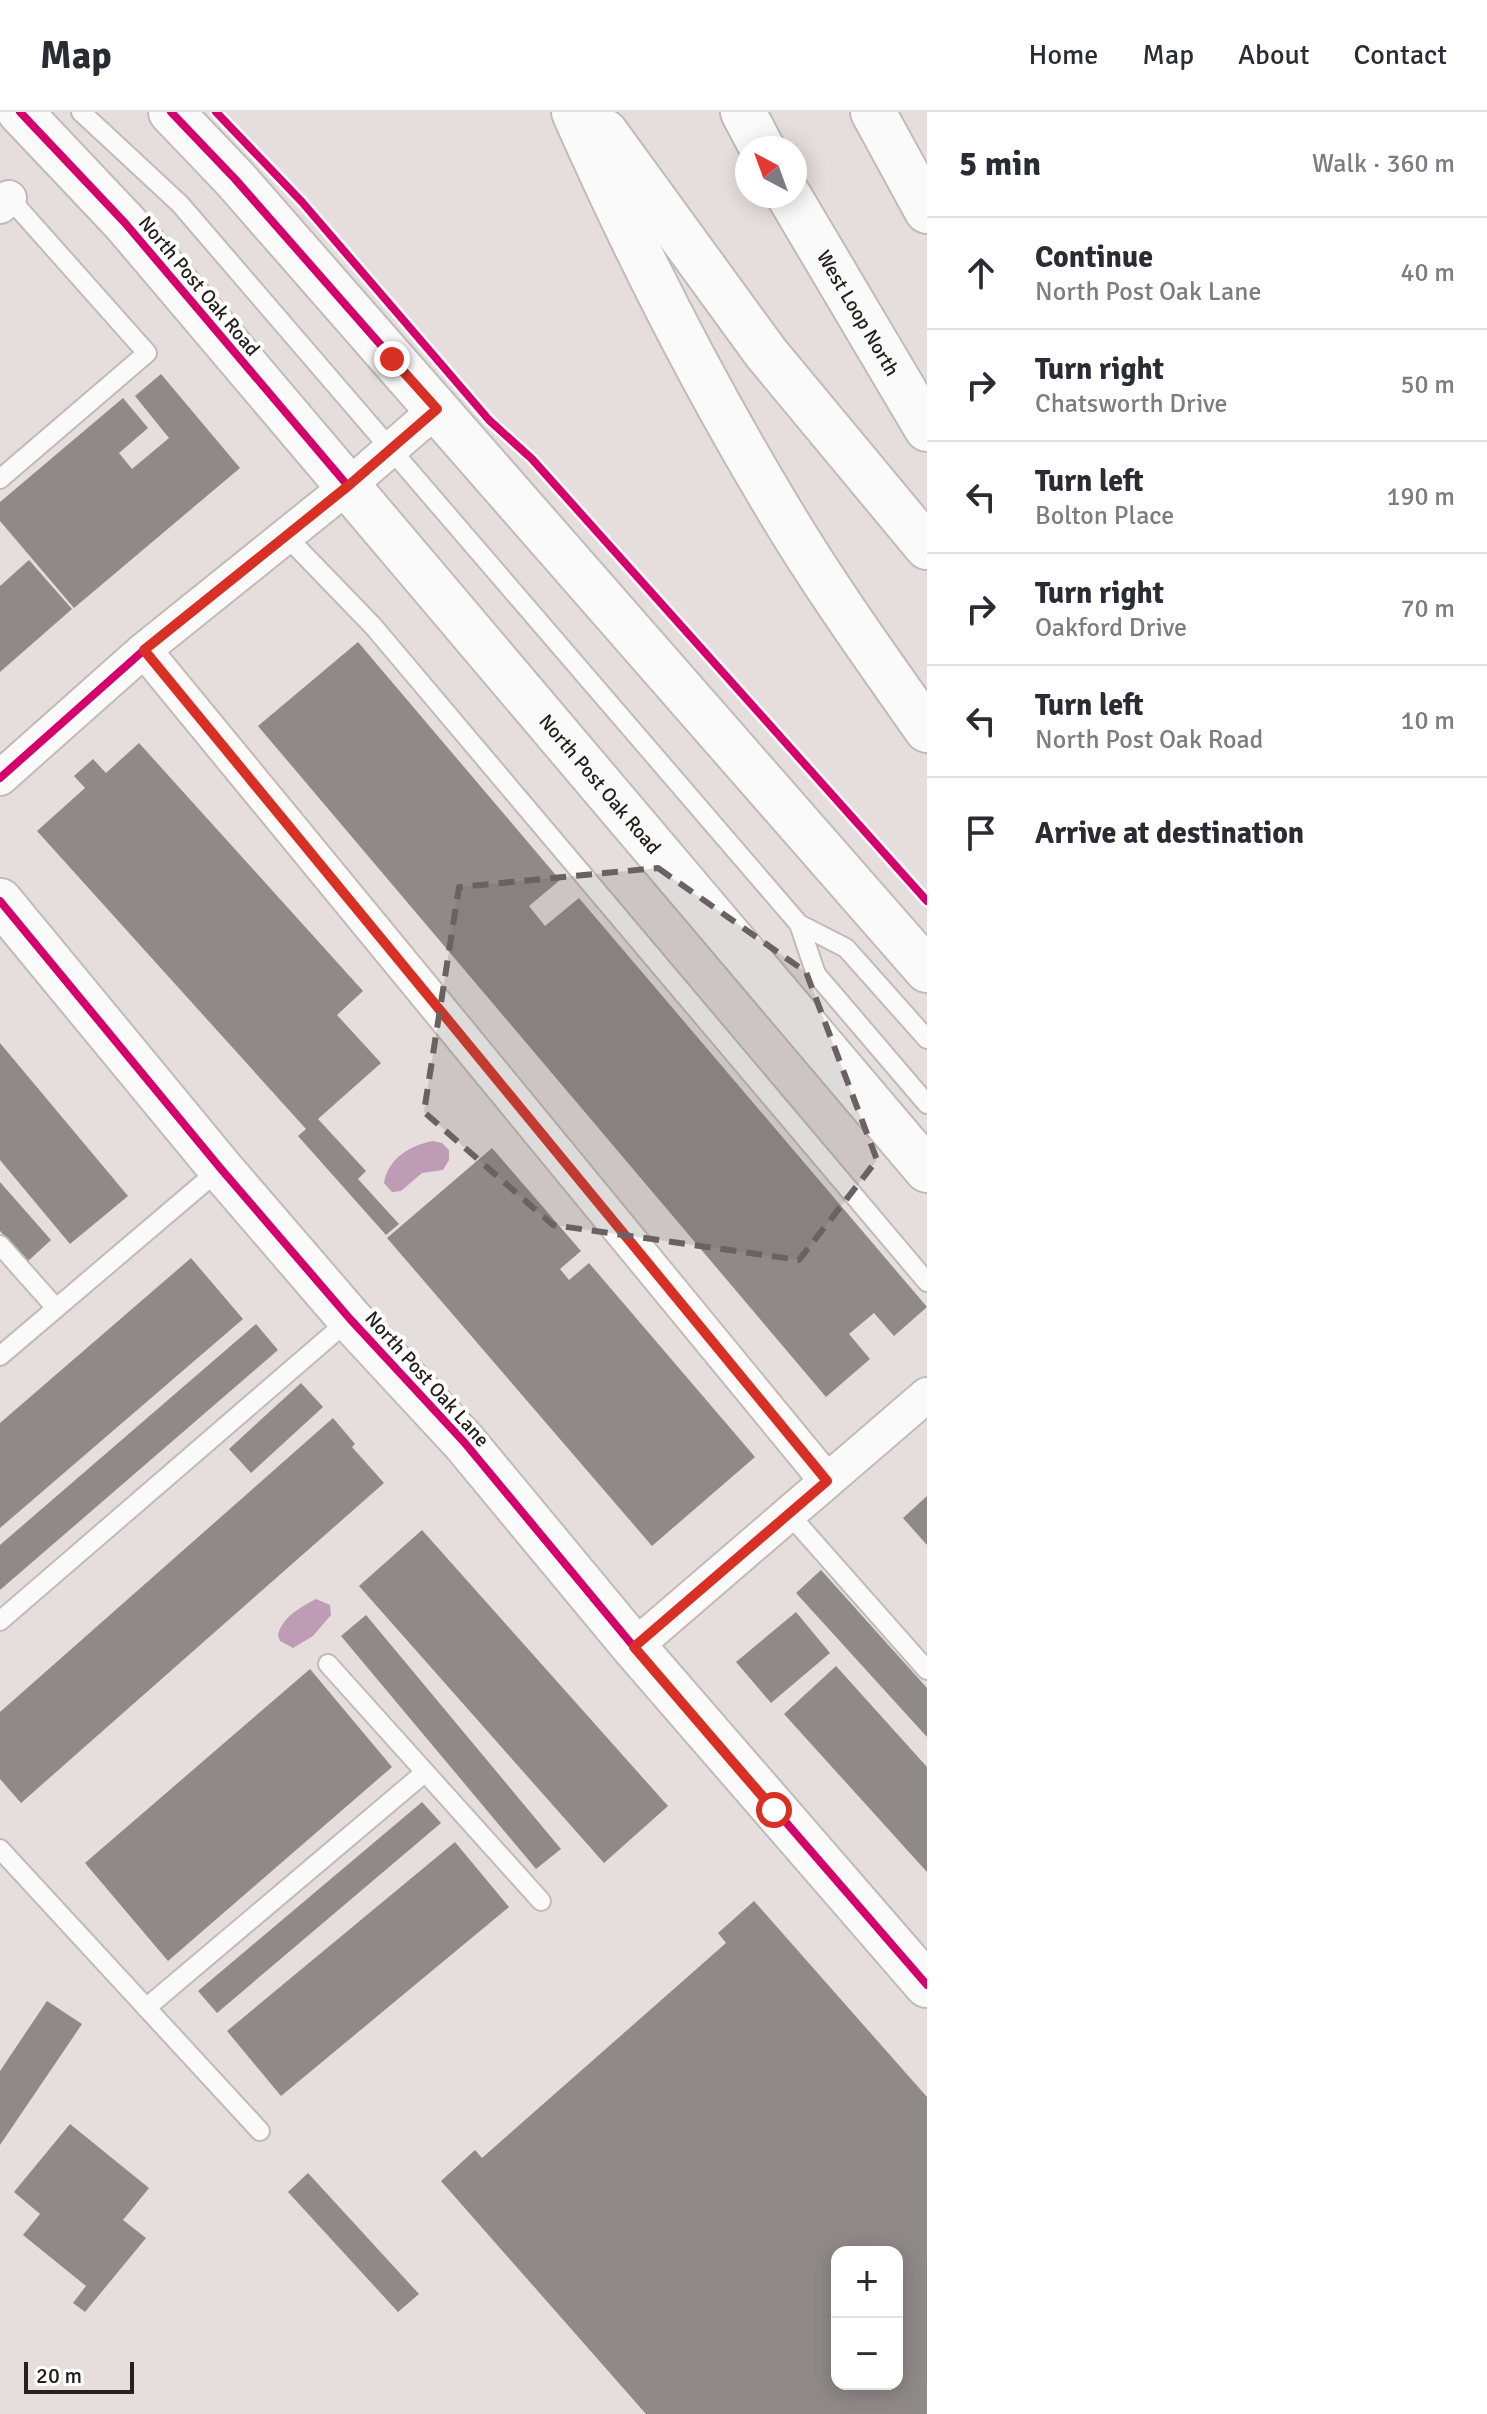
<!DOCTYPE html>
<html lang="en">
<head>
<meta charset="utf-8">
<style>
  body { margin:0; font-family:Signika,sans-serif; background:#f2f2f3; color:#2b2b33 }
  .controls { position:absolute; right:24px; bottom:24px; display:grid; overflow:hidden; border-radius:16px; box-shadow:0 4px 20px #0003 }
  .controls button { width:72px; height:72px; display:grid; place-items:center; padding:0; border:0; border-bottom:2px solid #e1e1e2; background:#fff; color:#2b2b33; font:40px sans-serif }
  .compass { position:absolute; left:735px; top:24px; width:72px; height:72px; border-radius:50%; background:#fff; box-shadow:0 4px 20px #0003; rotate:319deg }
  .scale { position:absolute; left:24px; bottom:20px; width:110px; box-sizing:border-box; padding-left:8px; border:4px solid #25201e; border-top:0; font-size:22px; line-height:28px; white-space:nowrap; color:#25201e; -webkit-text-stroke:6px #fff; paint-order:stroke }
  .stop { position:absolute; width:24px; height:24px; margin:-18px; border:6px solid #d93025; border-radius:50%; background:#fff }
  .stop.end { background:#d93025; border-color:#fff; box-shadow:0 2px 8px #0008 }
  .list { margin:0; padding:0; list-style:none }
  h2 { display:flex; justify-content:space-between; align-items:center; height:104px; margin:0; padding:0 32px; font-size:34px }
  h2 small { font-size:26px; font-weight:400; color:#7c7c81 }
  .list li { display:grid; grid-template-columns:52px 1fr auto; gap:24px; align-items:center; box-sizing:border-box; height:112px; padding:0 32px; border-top:2px solid #e1e1e2 }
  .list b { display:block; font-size:30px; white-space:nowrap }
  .list p { margin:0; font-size:26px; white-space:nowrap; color:#7c7c81 }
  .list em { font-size:26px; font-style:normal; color:#7c7c81 }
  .icon { flex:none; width:44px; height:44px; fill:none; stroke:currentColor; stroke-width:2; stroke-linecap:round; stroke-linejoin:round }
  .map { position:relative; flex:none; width:927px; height:2302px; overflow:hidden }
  header { display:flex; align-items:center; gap:48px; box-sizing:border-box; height:112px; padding:0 40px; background:#fff; border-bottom:2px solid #e1e1e2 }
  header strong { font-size:38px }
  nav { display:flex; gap:44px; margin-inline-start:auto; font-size:28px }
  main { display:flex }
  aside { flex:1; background:#fff }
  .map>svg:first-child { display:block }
  .water { fill:#be9cb5 }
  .building { fill:#8f8988; fill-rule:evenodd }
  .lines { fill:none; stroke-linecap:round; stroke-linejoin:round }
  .lane-casing { stroke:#c0bbb9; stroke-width:22 }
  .street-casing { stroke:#c0bbb9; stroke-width:38 }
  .secondary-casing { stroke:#c0bbb9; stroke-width:48 }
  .highway-casing { stroke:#c0bbb9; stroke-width:48 }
  .lane { stroke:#fbfafa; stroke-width:18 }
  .street { stroke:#fbfafa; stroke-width:34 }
  .secondary { stroke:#fbfafa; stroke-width:44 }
  .highway { stroke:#fbfafa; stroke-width:44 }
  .cycleway-casing { stroke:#fff; stroke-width:13 }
  .cycleway { stroke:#d6006c; stroke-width:8 }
  .route { stroke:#d93025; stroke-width:10 }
  .marked { fill:#696260; fill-opacity:0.2; stroke:#696260; stroke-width:6; stroke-dasharray:16 10; stroke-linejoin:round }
  .labels { text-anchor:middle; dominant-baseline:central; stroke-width:8; stroke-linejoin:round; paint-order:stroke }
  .street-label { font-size:20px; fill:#25201e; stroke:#fff }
</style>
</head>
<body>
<header>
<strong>Map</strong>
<nav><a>Home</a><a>Map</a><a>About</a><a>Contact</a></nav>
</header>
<main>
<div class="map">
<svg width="927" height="2302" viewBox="0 0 927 2302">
  <rect width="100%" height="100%" fill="#e6dedc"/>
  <path class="water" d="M433,1029L442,1031L449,1038V1048L443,1058L422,1061L401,1079L392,1080L384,1071C388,1046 411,1033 433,1029Z
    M316,1487L330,1493L331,1503L313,1524L293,1536L280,1529L278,1523C282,1505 301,1495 316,1487Z"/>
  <path class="building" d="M161,262L240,356L74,496L0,409V390L123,286L148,316L119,341L132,357L169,326L135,284Z
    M29,448L72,497L0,560V474Z
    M358,530L560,768L529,794L545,814L579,786L927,1195L894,1224L874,1201L849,1222L870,1247L826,1285L258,614Z
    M139,631L363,879L337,903L381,951L318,1007L366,1059L358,1067L399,1112L386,1123L298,1024L306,1017L37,719L85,676L74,664L93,647L106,661Z
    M0,931L128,1084L70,1132L0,1048Z
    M492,1036L581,1139L560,1157L569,1168L589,1151L755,1345L652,1434L387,1126Z
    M0,1070L51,1128L28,1149L0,1119Z
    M191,1146L243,1207L0,1416V1311Z
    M256,1212L278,1238L0,1478V1433Z
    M301,1271L323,1295L251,1361L229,1337Z
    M333,1306L355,1332L352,1335L384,1371L21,1691L0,1667V1600Z
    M927,1384V1433L903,1406Z
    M422,1418L668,1694L604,1751L359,1474Z
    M821,1458L927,1576V1625L796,1481Z
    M796,1500L830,1541L771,1591L736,1550Z
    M366,1503L561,1737L536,1757L341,1524Z
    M836,1554L927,1655V1760L784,1602Z
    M310,1557L392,1655L168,1849L85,1751Z
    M422,1690L441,1711L217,1901L198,1879Z
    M455,1730L509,1795L281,1984L227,1919Z
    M754,1789L927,1985V2302H646L441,2069L475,2038L482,2046L726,1831L718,1821ZM837,2140H897V2272H837Z
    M47,1889L82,1912L0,2033V1959Z
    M70,2012L149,2076L123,2108L146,2126L85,2200L73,2191L86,2174L23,2123L40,2102L14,2080Z
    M308,2061L419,2182L398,2200L288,2080Z"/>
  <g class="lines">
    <g class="lane-casing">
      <path id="lane" d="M81,0L180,92L799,812L816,862L927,992
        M0,367L147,241L4,80
        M286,424L373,514L927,1170
        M799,812L846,836L927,927
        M0,1133L56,1196
        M0,1244L220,1057
        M789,1402L927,1558
        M0,1509L350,1207
        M328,1552L541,1789
        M0,1737L260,2019
        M146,1896L423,1662"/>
    </g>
    <g class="street-casing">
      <path id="street" d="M0,94L9,86
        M144,538L827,1369
        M0,666L144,538L348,374L437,297
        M634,1535L927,1283"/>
    </g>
    <g class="secondary-casing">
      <g id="secondary">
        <path id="s1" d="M20,0L125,111L927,1058"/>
        <path d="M171,0L235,67L927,858"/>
        <path d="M0,789L221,1057L350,1207L464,1330L634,1535L927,1873"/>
      </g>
    </g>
    <g class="highway-casing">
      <g id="highway">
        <path d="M574,0C635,138 703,272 781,401C826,476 877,547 927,618"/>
        <path d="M743,0L762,36"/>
        <path d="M873,0L927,99"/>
        <path d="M605,20L766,241L927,435"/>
        <path id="s2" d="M789,84L927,317"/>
      </g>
    </g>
    <use href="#lane" class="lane"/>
    <use href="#street" class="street"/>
    <use href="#secondary" class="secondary"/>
    <use href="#highway" class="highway"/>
    <g class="cycleway-casing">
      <path id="cycleway" d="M20,0L125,111L348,374
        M216,0L302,90L489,308L532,347L927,789
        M0,666L144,538L348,374L437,297L235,67L171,0
        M0,789L221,1057L350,1207L464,1330L634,1535L927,1873"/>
    </g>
    <use href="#cycleway" class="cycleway"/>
  </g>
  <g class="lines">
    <path class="route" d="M392,247L437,297L348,374L144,538L827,1369L634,1535L774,1698"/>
  </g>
  <path class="marked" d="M658,756L806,860L877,1048L799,1148L553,1113L424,1000L459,775Z"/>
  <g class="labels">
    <g class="street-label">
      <text transform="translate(199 174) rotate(50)">North Post Oak Road</text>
      <text stroke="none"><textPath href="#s2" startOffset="136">West Loop North</textPath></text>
      <text stroke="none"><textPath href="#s1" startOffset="888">North Post Oak Road</textPath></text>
      <text transform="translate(427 1267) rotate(48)">North Post Oak Lane</text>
    </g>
  </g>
</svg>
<div class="controls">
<button>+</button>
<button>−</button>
</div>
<svg class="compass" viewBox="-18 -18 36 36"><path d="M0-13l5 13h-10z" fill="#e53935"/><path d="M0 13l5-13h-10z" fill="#7c7c81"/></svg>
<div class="scale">20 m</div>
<div class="stop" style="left:774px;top:1698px"></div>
<div class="stop end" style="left:392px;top:247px"></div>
</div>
<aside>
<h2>5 min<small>Walk · 360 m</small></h2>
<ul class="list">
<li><svg class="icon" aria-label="ahead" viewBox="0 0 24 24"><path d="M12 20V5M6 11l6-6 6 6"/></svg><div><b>Continue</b><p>North Post Oak Lane</p></div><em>40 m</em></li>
<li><svg class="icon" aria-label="right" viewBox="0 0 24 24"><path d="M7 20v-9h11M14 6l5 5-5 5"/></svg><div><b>Turn right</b><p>Chatsworth Drive</p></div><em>50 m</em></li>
<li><svg class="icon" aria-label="left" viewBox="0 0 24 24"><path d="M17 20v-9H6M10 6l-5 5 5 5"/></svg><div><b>Turn left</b><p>Bolton Place</p></div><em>190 m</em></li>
<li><svg class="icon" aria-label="right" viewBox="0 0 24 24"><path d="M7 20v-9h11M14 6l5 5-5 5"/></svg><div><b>Turn right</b><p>Oakford Drive</p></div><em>70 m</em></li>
<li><svg class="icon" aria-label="left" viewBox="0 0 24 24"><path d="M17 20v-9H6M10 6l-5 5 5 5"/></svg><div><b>Turn left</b><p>North Post Oak Road</p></div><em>10 m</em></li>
<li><svg class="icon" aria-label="arrive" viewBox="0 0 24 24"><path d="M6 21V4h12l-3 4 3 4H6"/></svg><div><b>Arrive at destination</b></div></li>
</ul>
</aside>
</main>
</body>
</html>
